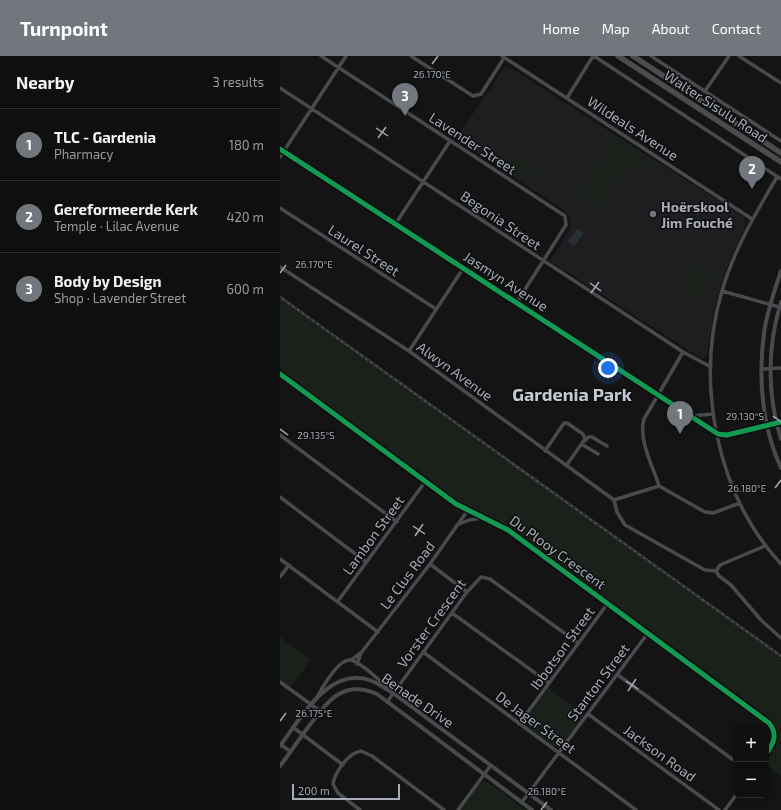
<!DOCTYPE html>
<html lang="en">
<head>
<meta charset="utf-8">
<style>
  body { margin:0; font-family:"Exo 2",sans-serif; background:#1d1d1d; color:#f1f3f6 }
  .controls { position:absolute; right:12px; bottom:12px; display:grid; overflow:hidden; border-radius:8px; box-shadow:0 2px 10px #0003 }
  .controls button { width:36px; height:36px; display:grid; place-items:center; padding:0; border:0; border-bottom:1px solid #2f2f2f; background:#0f0f0f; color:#f1f3f6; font:20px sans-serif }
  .scale { position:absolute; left:12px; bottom:10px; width:108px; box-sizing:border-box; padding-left:4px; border:2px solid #a5acb5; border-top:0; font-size:11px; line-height:14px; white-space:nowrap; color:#a5acb5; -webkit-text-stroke:3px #0e0e10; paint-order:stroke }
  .you { position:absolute; left:328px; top:312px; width:14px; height:14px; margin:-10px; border:3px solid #fff; border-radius:50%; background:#1a73e8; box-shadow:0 0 0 6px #1a73e833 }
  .badge { display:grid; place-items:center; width:26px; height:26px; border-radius:50%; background:#72777d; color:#fff; font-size:13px; font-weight:700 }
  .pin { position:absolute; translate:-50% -33px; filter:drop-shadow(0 1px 2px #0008) }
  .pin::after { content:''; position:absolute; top:21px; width:14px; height:12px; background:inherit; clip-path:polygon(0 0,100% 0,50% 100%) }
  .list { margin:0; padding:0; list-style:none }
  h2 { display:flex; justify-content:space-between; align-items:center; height:52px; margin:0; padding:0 16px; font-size:17px }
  h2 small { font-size:13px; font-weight:400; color:#9b9c9e }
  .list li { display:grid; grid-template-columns:26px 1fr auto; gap:12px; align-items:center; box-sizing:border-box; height:72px; padding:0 16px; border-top:1px solid #2f2f2f }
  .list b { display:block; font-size:15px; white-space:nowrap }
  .list p { margin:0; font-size:13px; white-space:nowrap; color:#9b9c9e }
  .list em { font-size:13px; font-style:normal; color:#9b9c9e }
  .map { position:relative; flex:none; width:501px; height:754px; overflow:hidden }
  header { display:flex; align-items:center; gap:24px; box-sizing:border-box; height:56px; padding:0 20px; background:#72777d; color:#fff }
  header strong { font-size:19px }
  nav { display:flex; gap:22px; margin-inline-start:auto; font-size:14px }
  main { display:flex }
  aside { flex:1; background:#0f0f0f }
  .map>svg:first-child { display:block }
  .built { fill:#1e1e20 }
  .green { fill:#1a211b }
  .water { fill:#283135 }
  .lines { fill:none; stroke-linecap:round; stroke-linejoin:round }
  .minor { stroke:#484a4d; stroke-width:3.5 }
  .tertiary { stroke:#484a4d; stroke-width:4 }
  .trunk { stroke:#4a4c4e; stroke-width:5.5 }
  .rail-casing { stroke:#484a4c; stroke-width:2.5 }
  .rail { stroke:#0e0e10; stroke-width:1; stroke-dasharray:3; stroke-linecap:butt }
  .cycleway-casing { stroke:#0e0e10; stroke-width:8 }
  .cycleway { stroke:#139951; stroke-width:5 }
  .ticks { fill:none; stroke:#a5acb5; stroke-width:1.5 }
  .poi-dot { fill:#72777d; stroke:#0e0e10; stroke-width:1.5 }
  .labels { text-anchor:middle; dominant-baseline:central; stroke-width:3; stroke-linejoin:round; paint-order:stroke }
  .street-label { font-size:14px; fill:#a5acb5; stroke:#0e0e10 }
  .poi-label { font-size:14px; font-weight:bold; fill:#a5acb5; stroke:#0e0e10; text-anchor:start }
  .district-label { font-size:18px; font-weight:bold; fill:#c6cad1; stroke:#0e0e10 }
  .ticks-label { font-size:10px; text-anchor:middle; fill:#a5acb5; stroke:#0e0e10; stroke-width:3; stroke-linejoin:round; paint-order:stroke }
</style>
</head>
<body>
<header>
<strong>Turnpoint</strong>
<nav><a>Home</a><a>Map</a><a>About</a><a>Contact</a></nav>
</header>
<main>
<aside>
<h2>Nearby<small>3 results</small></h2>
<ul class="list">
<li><span class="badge">1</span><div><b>TLC - Gardenia</b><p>Pharmacy</p></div><em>180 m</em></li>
<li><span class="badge">2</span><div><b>Gereformeerde Kerk</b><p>Temple · Lilac Avenue</p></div><em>420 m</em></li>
<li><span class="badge">3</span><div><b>Body by Design</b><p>Shop · Lavender Street</p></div><em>600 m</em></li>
</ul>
</aside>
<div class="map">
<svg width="501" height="754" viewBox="0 0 501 754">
  <rect width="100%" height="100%" fill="#141414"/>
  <path class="built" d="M226,9L464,161L466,168L446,214L434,253L427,299L422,303L270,205L291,171L290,160L285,155L176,83Z"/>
  <path class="green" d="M333,80L371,105L361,120L323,95Z
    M323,97L347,112L320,153L296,138Z
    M235,98L257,113L248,126L226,111Z
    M418,208L433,218L415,246L399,236Z
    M0,243L501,602V720L486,709C486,690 501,684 490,665L222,467L178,449L0,318Z
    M0,581L31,604L10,631L0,624Z
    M268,632L305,659L282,690H273L248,671L246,667L247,660Z
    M204,725L208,726L246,754H180L201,726Z"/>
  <path class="water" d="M297,173L304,177L294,190L288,186Z"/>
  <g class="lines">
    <path class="minor" d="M41,0L285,160L286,169L237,246
      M131,0L193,40L201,38L224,2
      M222,0L472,163
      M314,0L501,123
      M371,0L501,85
      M459,0L501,27
      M0,32L403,296L431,311
      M425,35L449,0
      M287,42L313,0
      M0,93L438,378L447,379L501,366
      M0,101L66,0
      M497,121C475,158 454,194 442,235C415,326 436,438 501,508
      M0,152L156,253
      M116,167L170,85
      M0,211L129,295L334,444
      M442,235L499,251
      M129,295L184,211
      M403,296L364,363C358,384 373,410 379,430L425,456L433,457L460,447
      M481,313L501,312
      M0,318L176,448L228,474L489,667C498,678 494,687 486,698
      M410,360L433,358
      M0,379L117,466
      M305,385L308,381H312L327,390
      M303,389L318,398
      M265,395L284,367H287L303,378L305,383L286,410
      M0,441L86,506
      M334,444L337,456L345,469L425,514L436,515L439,520L451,529L481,564L501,582
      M334,444L379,430
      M177,469L189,464L202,462
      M0,503L98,576
      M150,508L187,536
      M436,515L440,509L485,490
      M0,521L9,509
      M58,545L145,426
      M172,557L269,627
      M143,596L356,754
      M71,604L81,597
      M77,608L81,597L150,508L188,454
      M338,619L456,706
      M0,626L40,655
      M37,641C42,632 57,605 69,604C78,603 102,627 109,633
      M107,646L187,536L201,521L210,523L298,587
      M308,658L439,754
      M239,668L328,547
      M14,672L63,709
      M0,688L11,696
      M242,746L368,577
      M80,754L58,737L53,728C55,716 68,697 81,695L92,700L164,754
      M178,754L211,709
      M445,754L456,739"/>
    <path class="tertiary" d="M501,215C494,236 487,256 484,277C478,322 482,371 501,412
      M501,246C487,290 487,339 501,383
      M0,690C20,663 50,608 92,625C99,628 106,633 113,637L271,754
      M0,710C10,697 19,683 29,670C48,645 63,623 97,638L252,754"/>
    <path class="trunk" d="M338,0L501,106
      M353,0L501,97"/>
    <g class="rail-casing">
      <path id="rail" d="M0,241L501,600"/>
    </g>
    <use href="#rail" class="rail"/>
    <g class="cycleway-casing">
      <path id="cycleway" d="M0,93L438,378L447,379L501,366
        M0,318L176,448L228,474L489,667C498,678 494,687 486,698"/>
    </g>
    <use href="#cycleway" class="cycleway"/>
  </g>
  <path class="ticks" d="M152,8L158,0M96,72L108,80M98,82L106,71M0,217L6,209M310,227L321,235M311,237L319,226M493,360L501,366M0,373L8,379M495,432L501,424M133,470L145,478M135,480L143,468M346,625L358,633M348,635L356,623M0,665L6,657M261,754L267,746"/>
  <circle class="poi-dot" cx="373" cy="158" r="4"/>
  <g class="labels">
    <g class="street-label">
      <text transform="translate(436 50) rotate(33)">Walter Sisulu Road</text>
      <text transform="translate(353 72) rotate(33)">Wildeals Avenue</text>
      <text transform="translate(193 87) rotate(33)">Lavender Street</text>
      <text transform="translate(221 164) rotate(34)">Begonia Street</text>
      <text transform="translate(84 194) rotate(33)">Laurel Street</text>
      <text transform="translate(226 225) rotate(33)">Jasmyn Avenue</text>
      <text transform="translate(175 315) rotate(36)">Alwyn Avenue</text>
      <text transform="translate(93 479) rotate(-54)">Lambon Street</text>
      <text transform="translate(278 496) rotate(36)">Du Plooy Crescent</text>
      <text transform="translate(127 519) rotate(-53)">Le Clus Road</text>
      <text transform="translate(151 567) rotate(-54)">Vorster Crescent</text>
      <text transform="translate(282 592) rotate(-54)">Ibbotson Street</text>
      <text transform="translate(318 626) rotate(-53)">Stanton Street</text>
      <text transform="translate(138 644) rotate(35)">Benade Drive</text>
      <text transform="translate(256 666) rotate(36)">De Jager Street</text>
      <text transform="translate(380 697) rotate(36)">Jackson Road</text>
    </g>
    <g class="poi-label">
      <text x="381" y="150">Hoërskool<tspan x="381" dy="16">Jim Fouché</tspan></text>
    </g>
    <g class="district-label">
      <text x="292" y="338">Gardenia Park</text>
    </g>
  </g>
  <g class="ticks-label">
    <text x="152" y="22">26.170°E</text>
    <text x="34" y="212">26.170°E</text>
    <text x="465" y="364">29.130°S</text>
    <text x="36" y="383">29.135°S</text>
    <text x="467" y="436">26.180°E</text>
    <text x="34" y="661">26.175°E</text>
    <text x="267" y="739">26.180°E</text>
  </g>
</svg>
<div class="controls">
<button>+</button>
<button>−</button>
</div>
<div class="scale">200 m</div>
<div class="you"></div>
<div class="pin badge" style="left:400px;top:378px">1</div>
<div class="pin badge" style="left:472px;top:133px">2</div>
<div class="pin badge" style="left:125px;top:60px">3</div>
</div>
</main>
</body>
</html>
